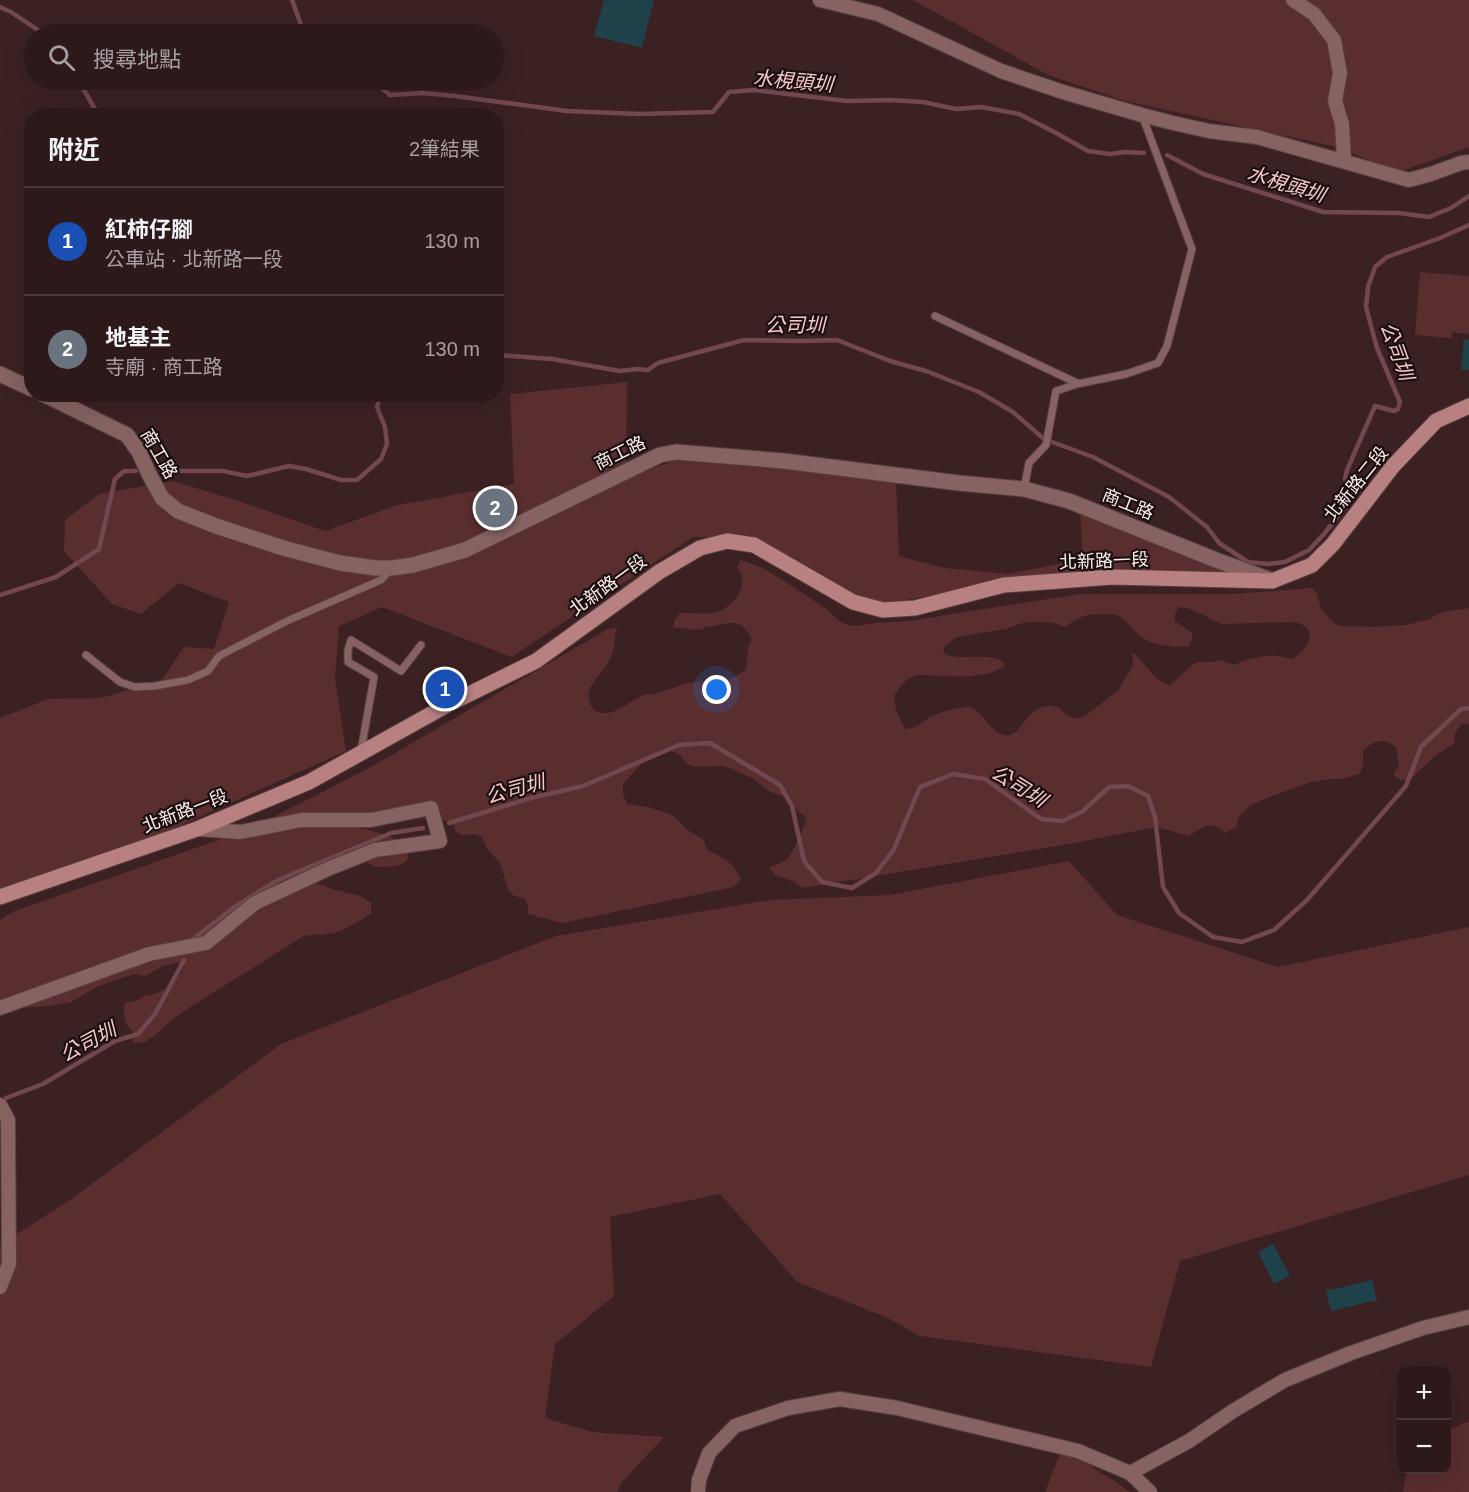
<!DOCTYPE html>
<html lang="zh-TW">
<head>
<meta charset="utf-8">
<style>
  body { margin:0; font-family:Helvetica,"Noto Sans TC",sans-serif; background:#352223; color:#f1f3f6 }
  .controls { position:absolute; right:18px; bottom:18px; display:grid; overflow:hidden; border-radius:12px; box-shadow:0 6px 24px #0002 }
  .controls button { width:54px; height:54px; display:grid; place-items:center; padding:0; border:0; border-bottom:2px solid #483839; background:#2d191a; color:#f1f3f6; font:30px sans-serif }
  .you { position:absolute; left:717px; top:690px; width:21px; height:21px; margin:-15px; border:4px solid #fff; border-radius:50%; background:#1a73e8; box-shadow:0 0 0 9px #1a73e833 }
  .badge { display:grid; place-items:center; width:39px; height:39px; border-radius:50%; background:#58c9e4; color:#fff; font-size:20px; font-weight:700 }
  .pin { position:absolute; translate:-50% -50%; border:3px solid #fff; box-shadow:0 2px 6px #0006 }
  .list { margin:0; padding:0; list-style:none }
  h2 { display:flex; justify-content:space-between; align-items:center; height:78px; margin:0; padding:0 24px; font-size:26px }
  h2 small { font-size:20px; font-weight:400; color:#a7a0a2 }
  .list li { display:grid; grid-template-columns:39px 1fr auto; gap:18px; align-items:center; box-sizing:border-box; height:108px; padding:0 24px; border-top:2px solid #483839 }
  .list b { display:block; font-size:22px; white-space:nowrap }
  .list p { margin:0; font-size:20px; white-space:nowrap; color:#a7a0a2 }
  .list em { font-size:20px; font-style:normal; color:#a7a0a2 }
  .icon { flex:none; width:33px; height:33px; fill:none; stroke:currentColor; stroke-width:2; stroke-linecap:round; stroke-linejoin:round }
  .map { position:relative; flex:none; width:1469px; height:1492px; overflow:hidden }
  .search { position:absolute; background:#2d191a; box-shadow:0 6px 24px #0002; left:24px; top:24px; width:480px; height:66px; display:flex; align-items:center; gap:15px; box-sizing:border-box; padding:0 21px; border-radius:33px; color:#a7a0a2; font-size:22px }
  .panel { position:absolute; background:#2d191a; box-shadow:0 6px 24px #0002; left:24px; top:108px; width:480px; height:294px; border-radius:24px }
  .map>svg:first-child { display:block }
  .green { fill:#5a2d2f; fill-rule:evenodd }
  .lines { fill:none; stroke-linecap:round; stroke-linejoin:round }
  .stream { stroke:#72484e; stroke-width:4.5 }
  .building { fill:#1f414a }
  .service-casing { stroke:#573e3f; stroke-width:9 }
  .minor-casing { stroke:#573e3f; stroke-width:16 }
  .tertiary-casing { stroke:#573e3f; stroke-width:17 }
  .secondary-casing { stroke:#573e3f; stroke-width:17 }
  .service { stroke:#866262; stroke-width:7 }
  .minor { stroke:#866262; stroke-width:14 }
  .tertiary { stroke:#866262; stroke-width:15 }
  .secondary { stroke:#b98081; stroke-width:15 }
  .labels { text-anchor:middle; dominant-baseline:central; stroke-width:4.5; stroke-linejoin:round; paint-order:stroke }
  .street-label { font-size:18px; fill:#fdeeee; stroke:#1b0f0f }
  .water-label { font-size:20px; font-style:italic; fill:#f7c8c8; stroke:#1b0f0f }
</style>
</head>
<body>
<div class="map">
<svg width="1469" height="1492" viewBox="0 0 1469 1492">
  <rect width="100%" height="100%" fill="#3c2122"/>
  <path class="green" d="M913,0H1469V148H1466L1399,172L1337,147L1125,101L1048,75Z
    M1420,272L1469,276V334L1452,332L1451,338L1415,335Z
    M627,382L626,478L681,458L896,479L899,556L944,568L1007,574L1083,559L1080,510L1269,576L1070,572L875,605L850,593L754,537H693L511,657L382,607L339,626L335,679L346,751L83,869L0,896V718L48,699L101,698L162,680L184,647L214,649L229,602L179,583L141,614L112,604L64,551L65,520L99,494L173,481L238,501L325,531L398,505L514,484L510,394Z
    M741,560L763,568L784,581L825,608L842,623L849,625L857,626L875,623L909,621L1079,594H1232L1312,588L1317,594L1321,609L1333,622L1340,626L1375,627L1406,625L1430,619L1436,615L1443,612L1469,608V724H1461L1455,733L1454,743L1436,755L1411,779L1401,780L1393,774L1399,765L1396,747C1383,737 1374,740 1363,751V764L1360,774L1341,779H1330L1311,782L1269,797L1251,805L1239,816L1236,827L1226,833C1208,819 1206,826 1188,836L1157,827L1069,844L802,888L795,882L775,875L769,867C775,865 782,863 787,859C793,853 804,826 807,818L799,812L786,798L769,791L752,778L724,766L694,767L686,763L680,755L671,751H659L650,756L642,763L623,784V795L627,804L648,807L670,814L679,821L686,829L704,840L707,850C724,858 732,861 741,879L734,887L562,923L528,914V905L524,898L514,896L508,889L500,863L486,847L482,837L474,834L464,836L456,832L452,822C443,819 438,820 429,819C402,814 376,802 354,827C374,831 395,835 409,850L407,861L398,866L376,867L358,858L336,857L326,863L310,881L332,889L360,896L371,903V913C359,921 347,930 333,933C323,935 314,934 304,936L179,1014L154,1036L145,1042L133,1043V1032C123,1022 123,1017 125,1003L136,1001L144,996L155,994L165,989L182,972V962L163,966L145,976L134,974L96,987L70,1003L39,1007H0V920L12,912L250,829L371,767L608,629L617,628C614,639 615,649 610,659C604,673 583,686 590,703C592,709 596,713 603,713C619,714 631,699 645,695C653,693 646,695 654,694C669,690 683,683 699,681C705,680 711,682 717,682C727,682 738,675 746,670L748,648L751,641L750,635L741,625L734,623H728L695,630L673,627L675,619L680,613C691,612 702,615 713,613C733,609 751,586 737,567ZM1179,607L1186,608L1193,610L1221,624L1294,622C1321,628 1309,648 1292,659C1287,658 1283,656 1278,656C1266,654 1245,659 1235,665L1221,660L1213,662H1198L1192,665L1170,685C1152,681 1146,661 1131,652L1133,660L1132,668L1123,681L1120,689L1085,716C1063,724 1066,704 1048,706C1025,709 1023,732 1009,735C993,739 984,710 969,707C962,706 941,712 934,715C923,720 917,729 905,729L896,710L894,696C899,687 907,678 916,675C941,675 986,682 1005,665C996,650 962,662 945,654L943,648L956,637L1005,629L1026,622H1045L1057,624L1064,627C1070,624 1078,617 1085,616C1092,614 1112,613 1118,616C1128,620 1134,632 1143,638C1153,645 1177,648 1189,646L1192,640V633L1175,621V613Z
    M1069,861L1117,915L1278,967L1469,927V1175L1180,1261L1151,1367L920,1336L888,1318L797,1282L720,1194L610,1217L614,1296L555,1344L545,1418L592,1432L664,1437L622,1482L617,1492H0V1245L70,1200L281,1044L556,936L769,900L889,895Z
    M1469,1421V1492H1403L1407,1470H1446L1447,1430Z
    M1061,1451L1080,1456L1095,1469L1113,1480L1130,1492H1045Z"/>
  <g class="lines">
    <path class="stream" d="M292,0L304,33L306,34
      M0,7L11,12L44,34
      M78,80L99,116
      M372,80L390,95L423,93L455,96L567,111L638,114L713,112L729,92L754,90L847,101L890,100L923,102L956,109L981,107L1019,114L1058,134L1088,151L1110,154L1124,152L1144,153
      M1167,155L1203,174L1323,212L1399,213L1429,217L1451,208L1469,196
      M496,355L552,359L620,371L637,369L648,370L658,363L744,340L801,341L837,340L890,361L926,371L979,392L1013,412L1044,439L1093,457L1169,497L1207,527L1219,543L1248,562L1268,564L1285,562L1309,550L1324,534L1356,493L1345,479L1347,470L1375,406L1394,411L1398,409L1400,402L1377,348L1366,307L1368,287L1375,267L1387,257L1440,238L1469,225
      M165,471H223L247,476L289,466L306,469L341,480H357L381,459L387,444L385,427L377,407L380,397L383,394
      M0,595L56,577L99,549L115,479L124,471H136
      M449,823L531,798L583,786L679,745L710,743L780,785L792,806L804,861L822,882L852,888L876,873L894,849L920,787L953,774L985,779L1041,819L1063,821L1083,811L1109,787L1128,786L1148,796L1155,817L1163,887L1179,913L1213,937L1242,942L1274,930L1307,900L1406,786L1421,747L1461,709L1469,708
      M192,940L233,908L278,880L391,833L423,828
      M6,1098L43,1084L115,1041L138,1034L155,1014L184,960"/>
  </g>
  <path class="building" d="M604,0H654L642,48L594,36Z
    M1464,339L1469,340V370H1461Z
    M1273,1244L1290,1276L1274,1284L1258,1252Z
    M1372,1280L1377,1300L1331,1311L1326,1291Z"/>
  <g class="lines">
    <g class="service-casing">
      <path id="service" d="M935,316L1077,383
        M1024,489L1029,463L1046,445L1056,391L1077,384L1126,374L1158,363L1167,346L1192,249L1142,115
        M86,655L120,682L135,687L155,686L188,680L208,671L219,656L287,621L381,580L390,570
        M361,751L374,677L348,662V650L351,640L401,671L421,645"/>
    </g>
    <g class="minor-casing">
      <path id="minor" d="M820,0L878,14L1001,71L1063,92L1142,115L1173,123L1209,131L1257,137L1409,180L1431,174L1461,163L1469,162
        M1293,0L1314,14L1334,40L1340,73L1335,101L1342,124L1344,161
        M0,1008L149,954L206,943L255,903L330,868L375,850L440,841L431,808L371,820H301L240,832L197,829
        M0,1105L8,1120L9,1264L0,1287
        M1130,1473L1189,1441L1233,1411L1285,1380L1351,1353L1423,1328L1469,1317
        M698,1492L699,1480L709,1453L735,1426L788,1408L840,1399L897,1408L1078,1451L1130,1473L1150,1492"/>
    </g>
    <g class="tertiary-casing">
      <path id="tertiary" d="M0,374L32,389
        M43,394L127,435L139,452L149,474L162,498L178,511L216,526L283,548L340,563L375,568H392L413,565L465,550L660,455L676,452L784,461L959,483L1024,489L1069,501L1216,560L1268,579"/>
    </g>
    <g class="secondary-casing">
      <path id="secondary" d="M0,897L197,829L309,782L449,704L536,661L659,572L700,548L727,541L754,545L853,602L883,610L915,608L1004,585L1112,577L1272,581L1312,565L1333,544L1393,466L1436,421L1469,406"/>
    </g>
    <use href="#service" class="service"/>
    <use href="#minor" class="minor"/>
    <use href="#tertiary" class="tertiary"/>
    <use href="#secondary" class="secondary"/>
  </g>
  <g class="labels">
    <g class="street-label">
      <text transform="translate(620 453) rotate(-26)">商工路</text>
      <text transform="translate(159 454) rotate(60)">商工路</text>
      <text transform="translate(1356 484) rotate(-51)">北新路二段</text>
      <text transform="translate(1128 504) rotate(22)">商工路</text>
      <text transform="translate(1104 561) rotate(-2)">北新路一段</text>
      <text transform="translate(608 585) rotate(-36)">北新路一段</text>
      <text transform="translate(185 811) rotate(-21)">北新路一段</text>
    </g>
    <g class="water-label">
      <text transform="translate(793 81) rotate(5)">水梘頭圳</text>
      <text transform="translate(1286 184) rotate(17)">水梘頭圳</text>
      <text x="795" y="325">公司圳</text>
      <text transform="translate(1397 351) rotate(70)">公司圳</text>
      <text transform="translate(1019 786) rotate(32)">公司圳</text>
      <text transform="translate(515 789) rotate(-15)">公司圳</text>
      <text transform="translate(88 1042) rotate(-28)">公司圳</text>
    </g>
  </g>
</svg>
<div class="controls">
<button>+</button>
<button>−</button>
</div>
<div class="you"></div>
<div class="pin badge" style="left:445px;top:689px;background:#1a4fb4">1</div>
<div class="pin badge" style="left:495px;top:508px;background:#6b7280">2</div>
<div class="search"><svg class="icon" aria-label="search" viewBox="0 0 24 24"><circle cx="10" cy="10" r="6"/><path d="M15 15l6 6"/></svg>搜尋地點</div>
<section class="panel">
<h2>附近<small>2筆結果</small></h2>
<ul class="list">
<li><span class="badge" style="background:#1a4fb4">1</span><div><b>紅柿仔腳</b><p>公車站 · 北新路一段</p></div><em>130 m</em></li>
<li><span class="badge" style="background:#6b7280">2</span><div><b>地基主</b><p>寺廟 · 商工路</p></div><em>130 m</em></li>
</ul>
</section>
</div>
</body>
</html>
